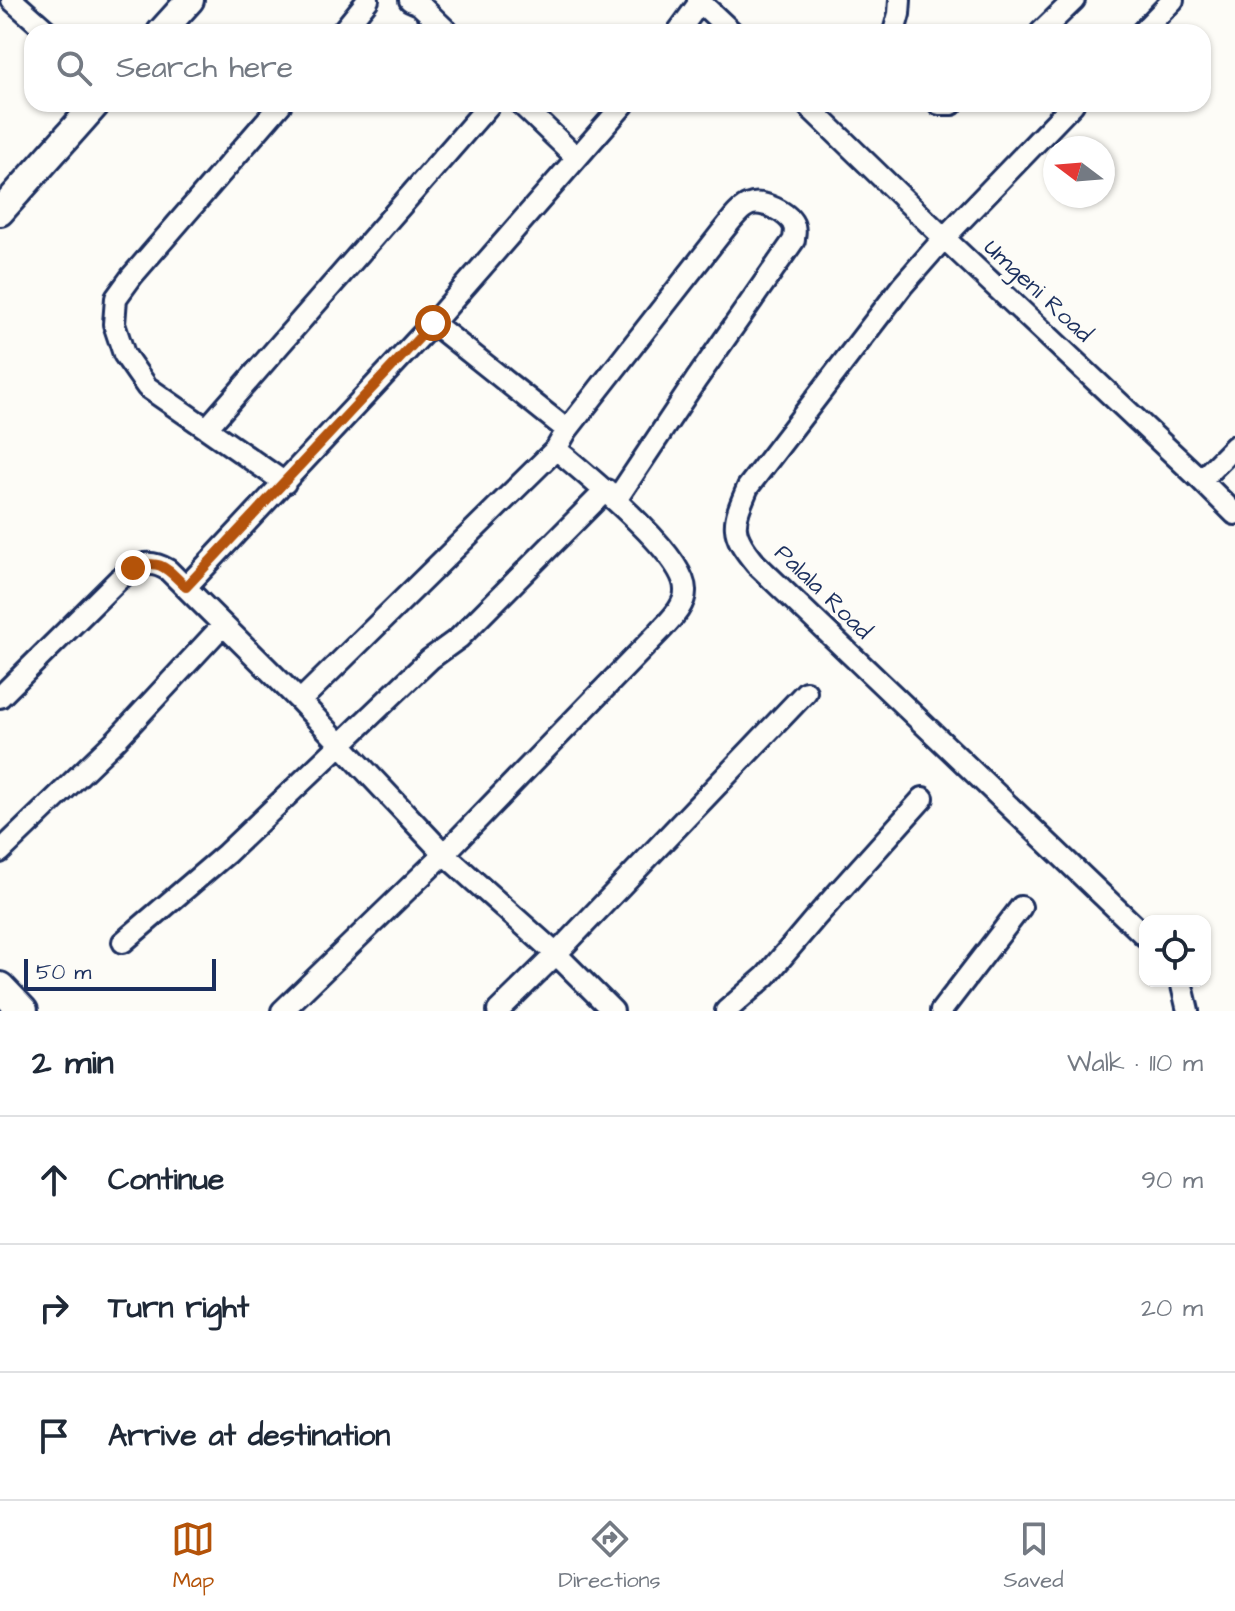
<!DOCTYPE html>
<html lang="en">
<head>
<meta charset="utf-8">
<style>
  body { margin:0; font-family:"Architects Daughter",sans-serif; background:#f6f6f7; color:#1f2937 }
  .controls { position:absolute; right:24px; bottom:24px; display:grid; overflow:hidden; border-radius:16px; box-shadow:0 2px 6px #0004 }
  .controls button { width:72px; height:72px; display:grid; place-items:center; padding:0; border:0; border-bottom:2px solid #e0e1e3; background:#fff; color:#1f2937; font:40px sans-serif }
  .compass { position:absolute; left:1043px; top:136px; width:72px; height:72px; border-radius:50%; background:#fff; box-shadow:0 2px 6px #0004; rotate:286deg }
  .scale { position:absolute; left:24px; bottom:20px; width:192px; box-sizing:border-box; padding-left:8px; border:4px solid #1b2f5e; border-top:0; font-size:22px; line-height:28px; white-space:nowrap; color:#1b2f5e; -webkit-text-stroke:6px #fdfcf7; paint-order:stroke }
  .stop { position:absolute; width:24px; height:24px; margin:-18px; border:6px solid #b45309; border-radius:50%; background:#fff }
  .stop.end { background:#b45309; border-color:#fff; box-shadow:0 2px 8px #0008 }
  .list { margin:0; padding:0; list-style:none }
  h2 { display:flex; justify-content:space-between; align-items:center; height:104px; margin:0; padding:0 32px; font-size:34px }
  h2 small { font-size:26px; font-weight:400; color:#747a83 }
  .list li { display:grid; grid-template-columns:52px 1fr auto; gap:24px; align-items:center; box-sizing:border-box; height:128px; padding:0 32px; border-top:2px solid #e0e1e3 }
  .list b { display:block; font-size:30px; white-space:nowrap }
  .list em { font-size:26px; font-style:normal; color:#747a83 }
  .icon { flex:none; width:44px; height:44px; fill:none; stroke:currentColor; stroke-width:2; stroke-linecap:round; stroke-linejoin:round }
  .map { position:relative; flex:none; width:1235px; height:1011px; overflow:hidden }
  .search { position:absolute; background:#fff; box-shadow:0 2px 6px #0004; left:24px; right:24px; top:24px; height:88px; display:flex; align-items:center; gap:20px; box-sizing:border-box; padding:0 28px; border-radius:24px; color:#747a83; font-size:30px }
  .sheet { height:488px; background:#fff }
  nav { display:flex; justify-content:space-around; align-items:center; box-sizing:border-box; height:112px; border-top:2px solid #e0e1e3; background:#fff; font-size:22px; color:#747a83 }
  nav a { display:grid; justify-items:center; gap:4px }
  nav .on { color:#b45309 }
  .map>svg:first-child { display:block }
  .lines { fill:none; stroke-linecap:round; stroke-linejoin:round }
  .minor-casing { stroke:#1b2f5e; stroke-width:26 }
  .tertiary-casing { stroke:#1b2f5e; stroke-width:32 }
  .secondary-casing { stroke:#1b2f5e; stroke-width:34 }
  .minor { stroke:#fdfcf7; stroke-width:20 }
  .tertiary { stroke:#fdfcf7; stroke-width:26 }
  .secondary { stroke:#fdfcf7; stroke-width:28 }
  .route { stroke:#b45309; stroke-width:10 }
  .labels { text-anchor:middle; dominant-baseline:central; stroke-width:7; stroke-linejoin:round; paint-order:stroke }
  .street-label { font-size:24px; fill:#1b2f5e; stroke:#fdfcf7 }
</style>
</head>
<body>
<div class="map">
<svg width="1235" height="1011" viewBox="0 0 1235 1011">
  <rect width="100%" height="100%" fill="#fdfcf7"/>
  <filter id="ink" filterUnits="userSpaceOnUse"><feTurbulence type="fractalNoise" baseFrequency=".0125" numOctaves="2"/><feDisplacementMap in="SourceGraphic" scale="16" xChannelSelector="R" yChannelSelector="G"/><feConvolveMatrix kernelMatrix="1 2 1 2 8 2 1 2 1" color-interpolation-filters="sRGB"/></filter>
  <g filter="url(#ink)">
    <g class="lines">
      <g class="minor-casing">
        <path id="minor" d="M12,0L48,32
          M410,0L419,4L448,32
          M698,0L732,32
          M342,32L368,0
          M678,32L700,2
          M894,32L899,14L900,0
          M1041,32L1074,0
          M1142,32L1173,0
          M281,104L132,276L116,298L114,324L124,354L147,387L285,483
          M521,104L577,158
          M806,104L944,238L1201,480L1235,514
          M939,104H952
          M1073,104L944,238L902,286L748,487C732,524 729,532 756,564L1145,936
          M433,323L567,430
          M207,428L490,104
          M1201,480L1235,446
          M186,587L433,323L624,104
          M0,697L118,580C136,566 146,557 168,570L300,701L444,854L556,954L613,1011
          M300,701L556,449L567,430L721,233C729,224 738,209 749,205C762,199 790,213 794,226C796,231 794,235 794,240L696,380L616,500
          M0,852L117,739L223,625
          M123,942L226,854L430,659L459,638L606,490
          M1181,981L1188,1011
          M282,1011L444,854L659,632C669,621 686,606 685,590C685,554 584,473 556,449
          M498,1011L556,954L806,692
          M726,1011L766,976L816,917L923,798
          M941,1011L1021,907"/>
      </g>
      <g class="tertiary-casing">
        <path id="tertiary" d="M161,32L190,0
          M0,212L96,104"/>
      </g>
      <g class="secondary-casing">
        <path id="secondary" d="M0,987L23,1011"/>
      </g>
      <use href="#minor" class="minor"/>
      <use href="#tertiary" class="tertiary"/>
      <use href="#secondary" class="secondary"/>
    </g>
  </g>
  <g class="lines" filter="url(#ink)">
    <path class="route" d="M133,568C161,558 166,568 186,587L433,323"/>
  </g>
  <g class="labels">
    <g class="street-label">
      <text transform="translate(1038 291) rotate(43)">Umgeni Road</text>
      <text transform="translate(823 592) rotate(44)">Palala Road</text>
    </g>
  </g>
</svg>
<div class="controls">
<button><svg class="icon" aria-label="locate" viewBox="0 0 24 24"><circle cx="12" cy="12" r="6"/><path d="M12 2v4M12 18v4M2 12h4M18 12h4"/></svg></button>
</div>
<svg class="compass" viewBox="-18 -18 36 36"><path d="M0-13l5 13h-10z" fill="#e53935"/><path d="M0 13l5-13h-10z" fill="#747a83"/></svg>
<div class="scale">50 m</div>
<div class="stop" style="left:433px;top:323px"></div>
<div class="stop end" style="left:133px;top:568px"></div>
<div class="search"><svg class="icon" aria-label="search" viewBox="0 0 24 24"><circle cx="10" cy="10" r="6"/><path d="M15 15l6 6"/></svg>Search here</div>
</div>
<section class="sheet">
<h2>2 min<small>Walk · 110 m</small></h2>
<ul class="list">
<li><svg class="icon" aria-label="ahead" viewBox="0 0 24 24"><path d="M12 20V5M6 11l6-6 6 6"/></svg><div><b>Continue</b></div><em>90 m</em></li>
<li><svg class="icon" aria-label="right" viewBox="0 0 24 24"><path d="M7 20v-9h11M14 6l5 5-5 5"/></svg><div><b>Turn right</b></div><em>20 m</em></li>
<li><svg class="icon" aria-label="arrive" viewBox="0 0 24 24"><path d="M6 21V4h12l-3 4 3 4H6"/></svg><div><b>Arrive at destination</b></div></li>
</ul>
</section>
<nav>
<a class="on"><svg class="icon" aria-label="map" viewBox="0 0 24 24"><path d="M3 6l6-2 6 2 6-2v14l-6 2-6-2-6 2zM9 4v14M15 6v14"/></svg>Map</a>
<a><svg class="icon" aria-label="directions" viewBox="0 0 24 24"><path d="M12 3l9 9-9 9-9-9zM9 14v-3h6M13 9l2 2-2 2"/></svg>Directions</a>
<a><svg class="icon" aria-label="saved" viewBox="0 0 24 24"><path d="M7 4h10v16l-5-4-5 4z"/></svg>Saved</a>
</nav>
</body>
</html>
